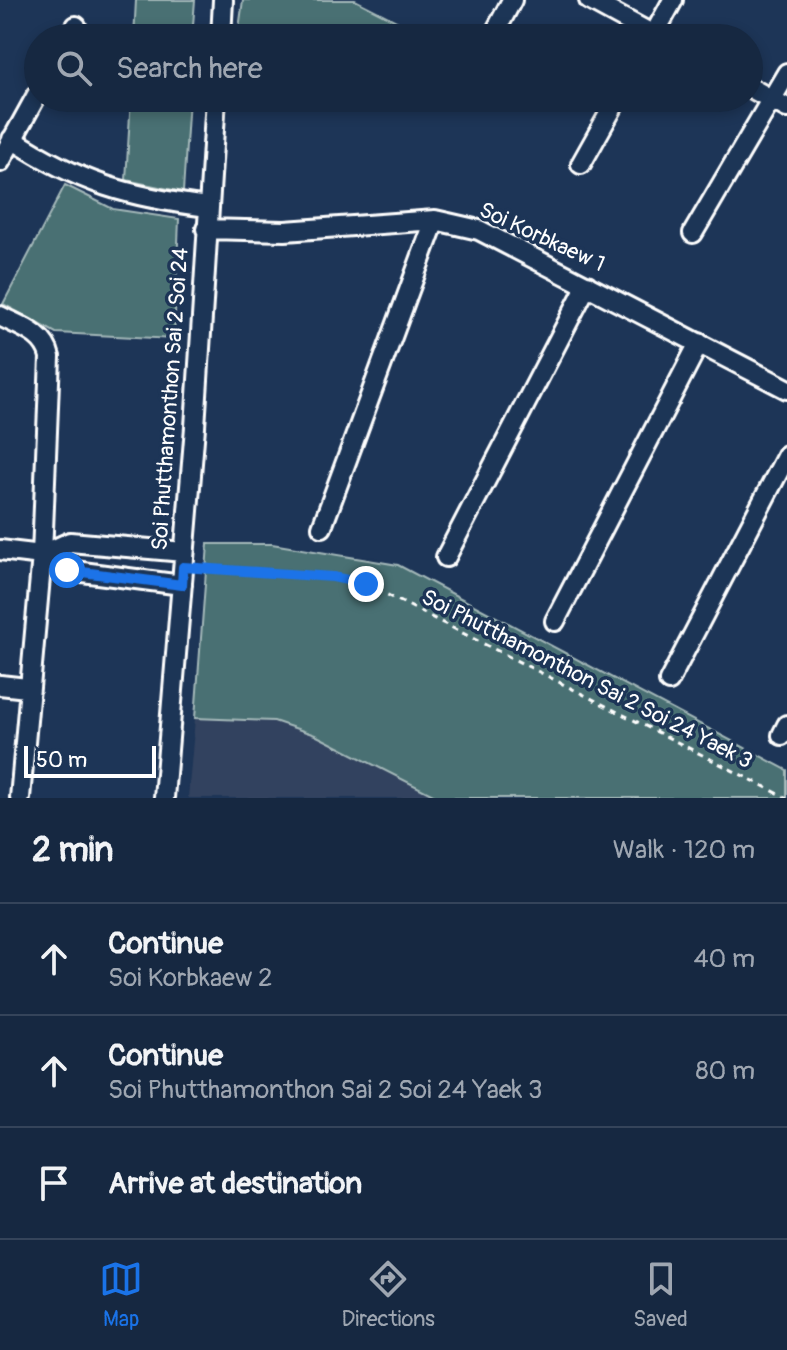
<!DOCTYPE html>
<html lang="en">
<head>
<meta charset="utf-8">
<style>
  body { margin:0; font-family:Pangolin,sans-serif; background:#1f3048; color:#f1f3f6 }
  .scale { position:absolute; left:24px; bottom:20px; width:132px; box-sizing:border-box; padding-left:8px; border:4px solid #fff; border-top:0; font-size:22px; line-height:28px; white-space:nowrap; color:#fff; -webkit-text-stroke:6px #1d3557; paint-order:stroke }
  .stop { position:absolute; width:24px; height:24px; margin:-18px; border:6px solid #1a73e8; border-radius:50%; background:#fff }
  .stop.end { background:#1a73e8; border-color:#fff; box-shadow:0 2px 8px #0008 }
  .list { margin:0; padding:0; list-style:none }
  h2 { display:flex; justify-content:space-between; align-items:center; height:104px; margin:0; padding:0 32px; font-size:34px }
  h2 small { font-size:26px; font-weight:400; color:#9ea6b1 }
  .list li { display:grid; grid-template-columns:52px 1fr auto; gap:24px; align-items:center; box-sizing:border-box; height:112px; padding:0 32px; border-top:2px solid #35445a }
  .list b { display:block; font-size:30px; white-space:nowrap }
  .list p { margin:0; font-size:26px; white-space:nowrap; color:#9ea6b1 }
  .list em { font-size:26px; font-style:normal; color:#9ea6b1 }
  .icon { flex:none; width:44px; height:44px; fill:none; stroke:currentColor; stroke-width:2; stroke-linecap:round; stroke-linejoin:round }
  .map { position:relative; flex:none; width:787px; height:798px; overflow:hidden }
  .search { position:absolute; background:#162841; box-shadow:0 4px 12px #0003; left:24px; right:24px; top:24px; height:88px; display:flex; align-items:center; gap:20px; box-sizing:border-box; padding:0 28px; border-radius:44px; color:#9ea6b1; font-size:30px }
  .sheet { height:440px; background:#162841 }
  nav { display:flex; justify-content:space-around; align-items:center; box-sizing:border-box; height:112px; border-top:2px solid #35445a; background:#162841; font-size:22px; color:#9ea6b1 }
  nav a { display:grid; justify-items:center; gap:4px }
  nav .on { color:#1a73e8 }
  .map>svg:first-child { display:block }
  .built { fill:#32425e }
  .green { fill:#4a7073; stroke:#a4b8b9; stroke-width:2 }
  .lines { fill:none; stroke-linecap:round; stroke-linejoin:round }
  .minor-casing { stroke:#fff; stroke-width:24 }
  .path { stroke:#fff; stroke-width:3; stroke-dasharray:6 6; stroke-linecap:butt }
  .minor { stroke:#1d3557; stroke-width:18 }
  .route { stroke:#1a73e8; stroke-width:10 }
  .labels { text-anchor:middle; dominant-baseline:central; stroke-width:7; stroke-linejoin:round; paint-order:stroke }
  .street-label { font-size:22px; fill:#fff; stroke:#1d3557 }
</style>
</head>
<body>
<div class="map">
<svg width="787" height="798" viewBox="0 0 787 798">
  <rect width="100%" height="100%" fill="#1d3557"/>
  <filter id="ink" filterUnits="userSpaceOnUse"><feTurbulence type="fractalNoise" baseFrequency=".0125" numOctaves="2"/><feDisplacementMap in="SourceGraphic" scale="16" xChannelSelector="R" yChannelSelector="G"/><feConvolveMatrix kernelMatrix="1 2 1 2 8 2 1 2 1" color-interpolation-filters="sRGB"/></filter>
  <g filter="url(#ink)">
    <path class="built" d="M195,718L274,721L315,735L439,798H188Z"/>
    <path class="green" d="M136,0H195L192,38H134Z
      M243,0H355L406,26L399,38H241L238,36Z
      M131,98H189L183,192L126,180Z
      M65,185L113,209L179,219L174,339L56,333L3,304Z
      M208,544H272L398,565L787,770V798H439L315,735L274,721L195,718Z"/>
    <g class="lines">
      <g class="minor-casing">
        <path id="minor" d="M589,0L659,38
          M69,38L76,26
          M221,38L223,0
          M492,38L512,0
          M652,38L673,0
          M749,87L787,108
          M12,139C79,183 129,197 208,207
          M0,162L38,93
          M581,164L618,98
          M206,229L285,231L435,220L479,230L787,389
          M693,233L787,73
          M0,316C19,326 45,333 50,357L42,555L20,798
          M322,527L435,220
          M0,550L42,555L67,570L182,585
          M42,555L70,542L184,552
          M446,557L587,285
          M555,621L699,343
          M669,681L787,455
          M0,685L27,688
          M782,735L787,725
          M164,798L195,427L216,98"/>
      </g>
      <path class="path" d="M199,568L333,577L366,584L787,798"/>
      <use href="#minor" class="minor"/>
    </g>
  </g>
  <g class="lines" filter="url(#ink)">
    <path class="route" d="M67,570L182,585L183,567L333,577L366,584"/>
  </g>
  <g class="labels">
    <g class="street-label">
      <text transform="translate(542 237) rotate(25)">Soi Korbkaew 1</text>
      <text transform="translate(170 399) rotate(-86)">Soi Phutthamonthon Sai 2 Soi 24</text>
      <text transform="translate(587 679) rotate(27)">Soi Phutthamonthon Sai 2 Soi 24 Yaek 3</text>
    </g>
  </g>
</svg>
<div class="scale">50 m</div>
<div class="stop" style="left:67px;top:570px"></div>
<div class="stop end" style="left:366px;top:584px"></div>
<div class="search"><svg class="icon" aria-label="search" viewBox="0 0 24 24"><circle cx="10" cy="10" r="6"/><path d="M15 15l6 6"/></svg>Search here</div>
</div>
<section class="sheet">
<h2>2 min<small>Walk · 120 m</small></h2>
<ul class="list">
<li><svg class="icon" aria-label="ahead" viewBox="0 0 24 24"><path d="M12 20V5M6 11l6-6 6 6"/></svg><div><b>Continue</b><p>Soi Korbkaew 2</p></div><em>40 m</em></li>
<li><svg class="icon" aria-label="ahead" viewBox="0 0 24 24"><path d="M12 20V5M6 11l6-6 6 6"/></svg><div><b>Continue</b><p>Soi Phutthamonthon Sai 2 Soi 24 Yaek 3</p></div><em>80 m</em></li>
<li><svg class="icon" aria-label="arrive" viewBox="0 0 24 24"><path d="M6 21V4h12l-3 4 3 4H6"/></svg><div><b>Arrive at destination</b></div></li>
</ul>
</section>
<nav>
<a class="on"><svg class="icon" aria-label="map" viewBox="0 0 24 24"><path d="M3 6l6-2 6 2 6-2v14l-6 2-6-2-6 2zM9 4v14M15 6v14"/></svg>Map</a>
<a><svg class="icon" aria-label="directions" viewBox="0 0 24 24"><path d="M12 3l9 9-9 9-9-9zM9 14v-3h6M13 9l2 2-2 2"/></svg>Directions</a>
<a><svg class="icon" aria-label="saved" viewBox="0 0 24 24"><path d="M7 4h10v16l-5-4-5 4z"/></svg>Saved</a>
</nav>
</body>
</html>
